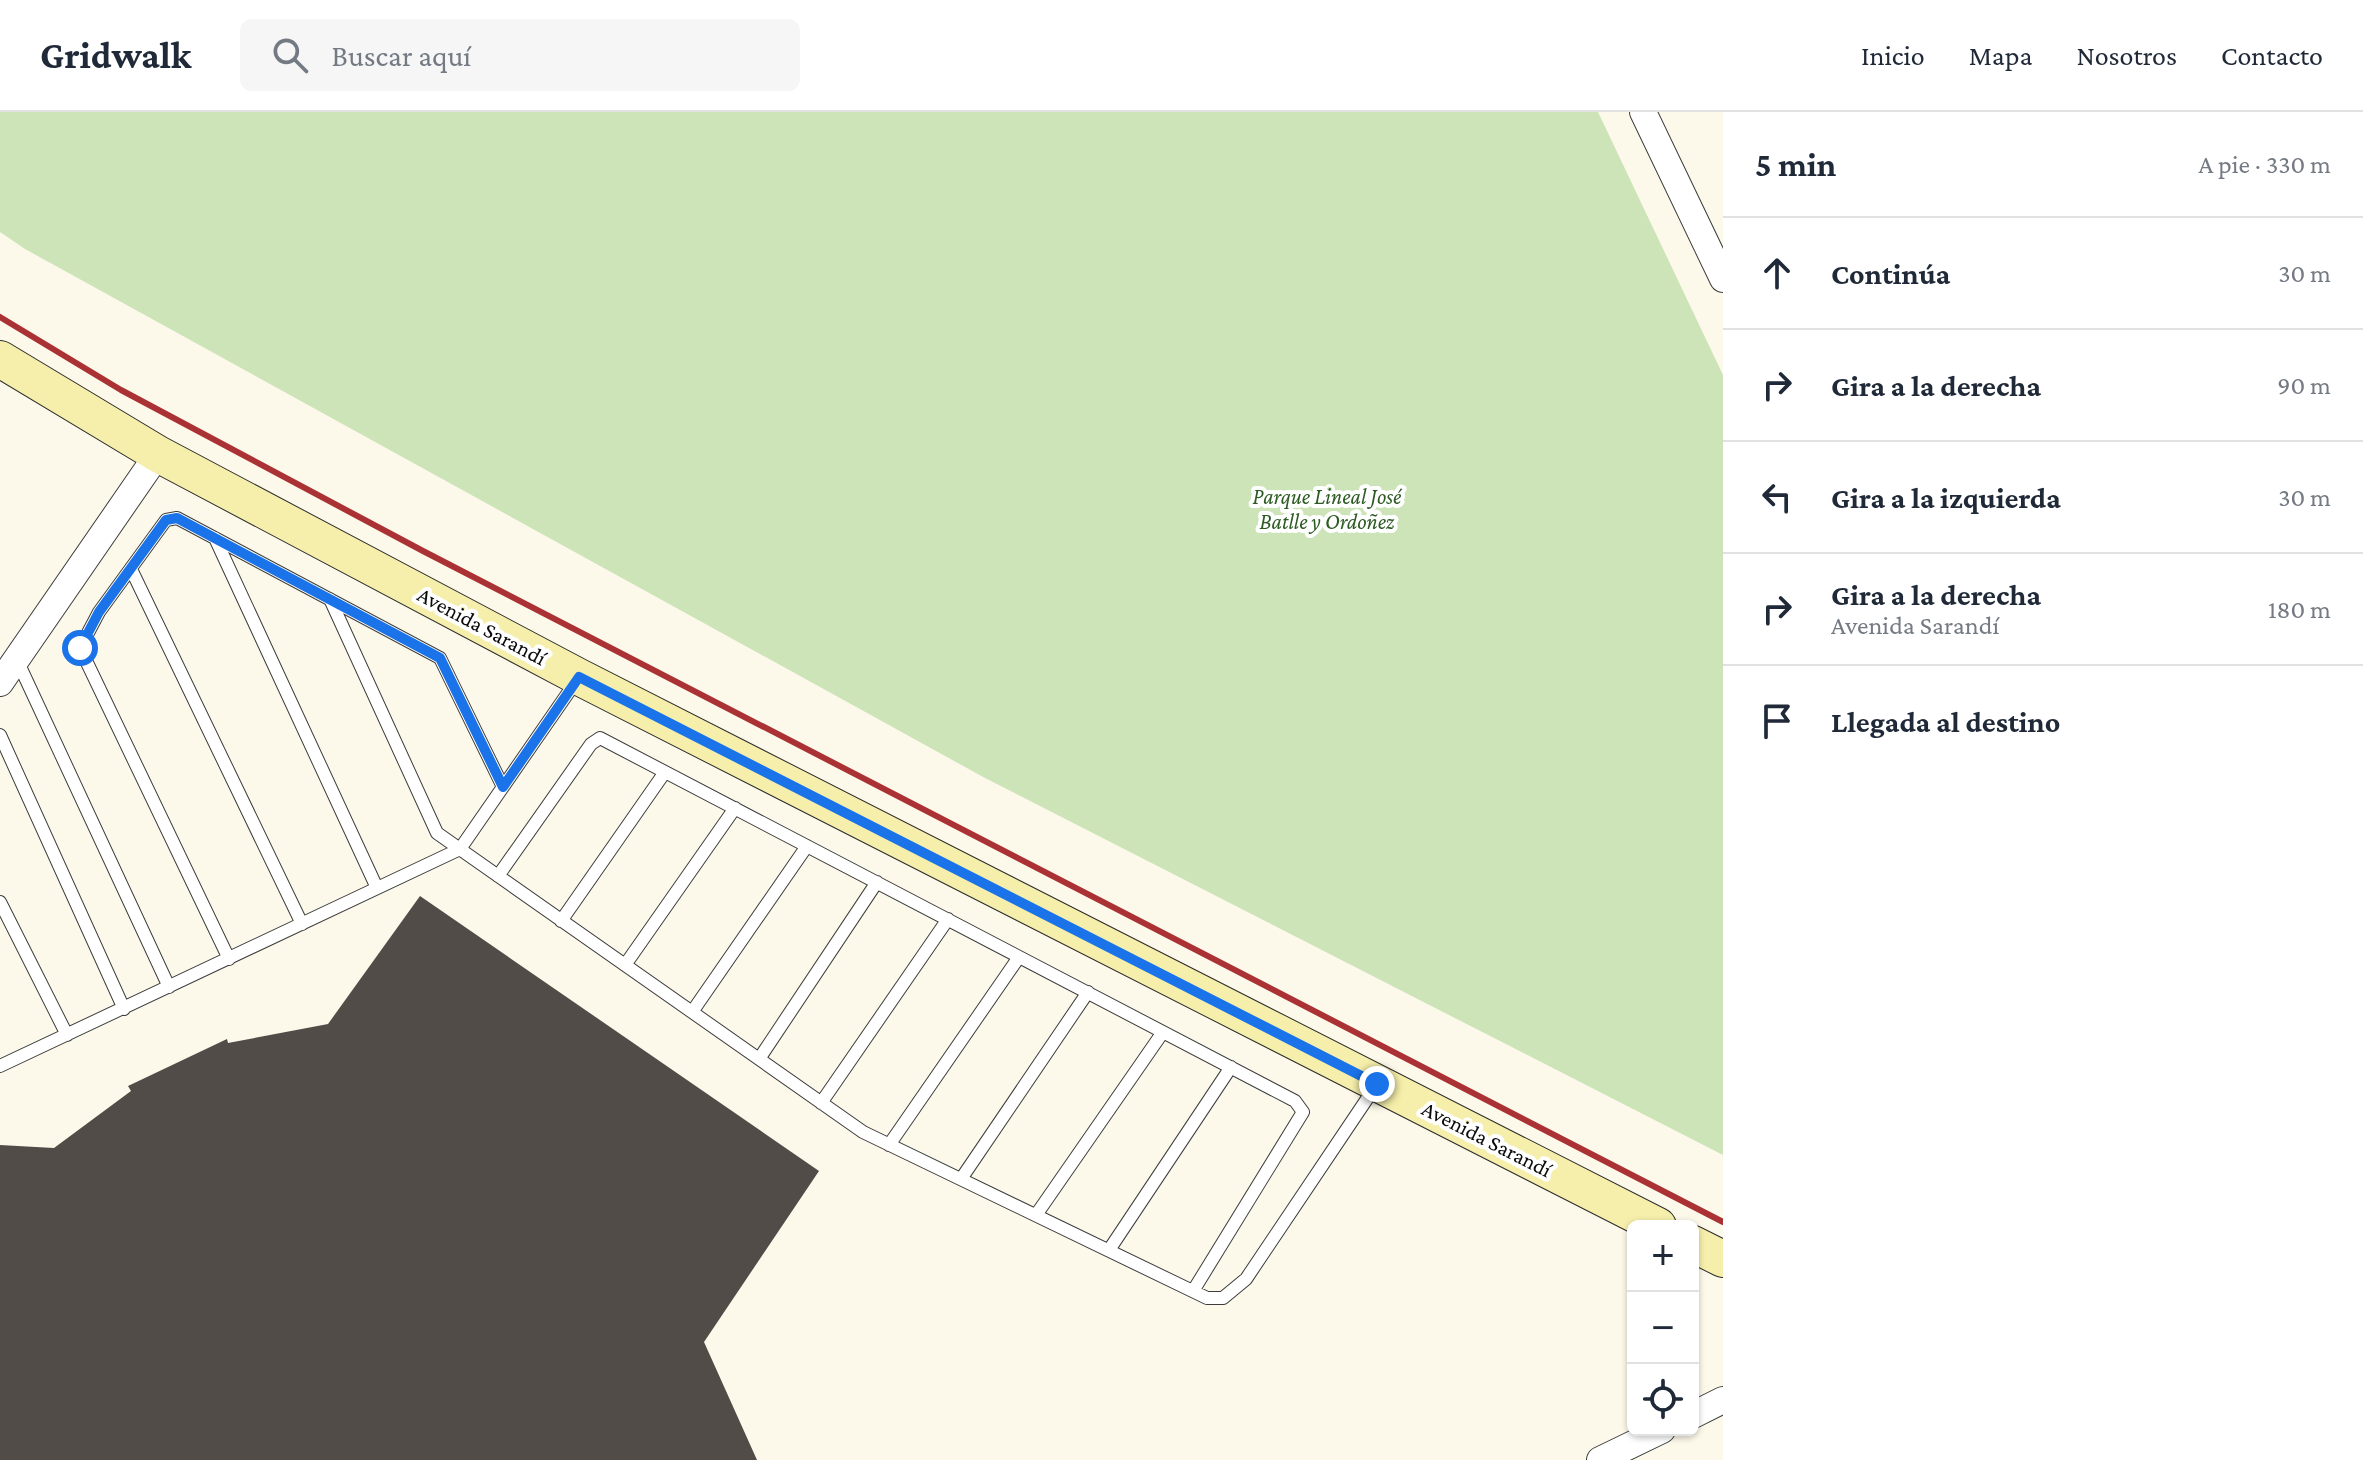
<!DOCTYPE html>
<html lang="es">
<head>
<meta charset="utf-8">
<style>
  body { margin:0; font-family:"Crimson Pro",serif; background:#f6f6f7; color:#1f2937 }
  .controls { position:absolute; right:24px; bottom:24px; display:grid; overflow:hidden; border-radius:12px; box-shadow:0 2px 6px #0004 }
  .controls button { width:72px; height:72px; display:grid; place-items:center; padding:0; border:0; border-bottom:2px solid #e0e1e3; background:#fff; color:#1f2937; font:40px sans-serif }
  .stop { position:absolute; width:24px; height:24px; margin:-18px; border:6px solid #1a73e8; border-radius:50%; background:#fff }
  .stop.end { background:#1a73e8; border-color:#fff; box-shadow:0 2px 8px #0008 }
  .list { margin:0; padding:0; list-style:none }
  h2 { display:flex; justify-content:space-between; align-items:center; height:104px; margin:0; padding:0 32px; font-size:34px }
  h2 small { font-size:26px; font-weight:400; color:#747a83 }
  .list li { display:grid; grid-template-columns:52px 1fr auto; gap:24px; align-items:center; box-sizing:border-box; height:112px; padding:0 32px; border-top:2px solid #e0e1e3 }
  .list b { display:block; font-size:30px; white-space:nowrap }
  .list p { margin:0; font-size:26px; white-space:nowrap; color:#747a83 }
  .list em { font-size:26px; font-style:normal; color:#747a83 }
  .icon { flex:none; width:44px; height:44px; fill:none; stroke:currentColor; stroke-width:2; stroke-linecap:round; stroke-linejoin:round }
  .map { position:relative; flex:none; width:1723px; height:1348px; overflow:hidden }
  header { display:flex; align-items:center; gap:48px; box-sizing:border-box; height:112px; padding:0 40px; background:#fff; border-bottom:2px solid #e0e1e3 }
  header strong { font-size:38px }
  nav { display:flex; gap:44px; margin-inline-start:auto; font-size:28px }
  .search { width:560px; height:72px; background:#f6f6f7; display:flex; align-items:center; gap:20px; box-sizing:border-box; padding:0 28px; border-radius:12px; color:#747a83; font-size:30px }
  main { display:flex }
  aside { flex:1; background:#fff }
  .map>svg:first-child { display:block }
  .green { fill:#cde3b8 }
  .building { fill:#524c48 }
  .lines { fill:none; stroke-linecap:round; stroke-linejoin:round }
  .lane-casing { stroke:#3d3d3d; stroke-width:14 }
  .street-casing { stroke:#3d3d3d; stroke-width:28 }
  .secondary-casing { stroke:#2c2c2c; stroke-width:38 }
  .lane { stroke:#fff; stroke-width:12 }
  .street { stroke:#fff; stroke-width:26 }
  .secondary { stroke:#f6efab; stroke-width:36 }
  .rail { stroke:#aa3235; stroke-width:6 }
  .route { stroke:#1a73e8; stroke-width:10 }
  .labels { text-anchor:middle; dominant-baseline:central; stroke-width:8; stroke-linejoin:round; paint-order:stroke }
  .park-label { font-size:22px; font-style:italic; fill:#2d5a23; stroke:#fff }
  .street-label { font-size:22px; fill:#0a0a0a; stroke:#fff }
</style>
</head>
<body>
<header>
<strong>Gridwalk</strong>
<div class="search"><svg class="icon" aria-label="search" viewBox="0 0 24 24"><circle cx="10" cy="10" r="6"/><path d="M15 15l6 6"/></svg>Buscar aquí</div>
<nav><a>Inicio</a><a>Mapa</a><a>Nosotros</a><a>Contacto</a></nav>
</header>
<main>
<div class="map">
<svg width="1723" height="1348" viewBox="0 0 1723 1348">
  <rect width="100%" height="100%" fill="#fdf9ea"/>
  <path class="green" d="M0,0H1598L1723,263V1043L985,666L25,137L0,120Z"/>
  <path class="building" d="M420,784L819,1059L704,1230L757,1348H0V1033L54,1036L131,979L128,974L227,927L228,931L328,912Z"/>
  <g class="lines">
    <g class="lane-casing">
      <path id="lane" d="M215,426L377,776
        M131,457L302,812
        M330,487L437,721L863,1020L1207,1186H1223L1246,1167L1375,975
        M17,548L169,875
        M0,623L124,897
        M498,764L591,632L600,626L1295,989L1303,1000L1193,1179
        M0,790L67,923
        M561,809L665,660
        M229,847L80,536L99,500L166,408L177,406L440,546L503,675
        M625,853L735,696
        M692,900L807,734
        M759,947L877,770
        M0,954L460,737L577,568
        M821,991L948,807
        M889,1033L1019,845
        M961,1067L1088,880
        M1036,1103L1163,920
        M1109,1138L1231,955"/>
    </g>
    <g class="street-casing">
      <path id="street" d="M1643,0L1723,167
        M0,571L158,342
        M1693,1303L1723,1288
        M1600,1348L1662,1318"/>
    </g>
    <g class="secondary-casing">
      <path id="secondary" d="M0,247L158,342L579,565L1658,1114
        M1693,1132L1723,1147"/>
    </g>
    <use href="#lane" class="lane"/>
    <use href="#street" class="street"/>
    <use href="#secondary" class="secondary"/>
    <path class="rail" d="M0,205L121,278L423,439L1723,1110"/>
  </g>
  <g class="lines">
    <path class="route" d="M80,536L99,500L166,408L177,406L440,546L503,675L579,565L1377,972"/>
  </g>
  <g class="labels">
    <g class="park-label">
      <text x="1327" y="384">Parque Lineal José<tspan x="1327" dy="25">Batlle y Ordoñez</tspan></text>
    </g>
    <g class="street-label">
      <text transform="translate(482 514) rotate(28)">Avenida Sarandí</text>
      <text transform="translate(1487 1027) rotate(27)">Avenida Sarandí</text>
    </g>
  </g>
</svg>
<div class="controls">
<button>+</button>
<button>−</button>
<button><svg class="icon" aria-label="locate" viewBox="0 0 24 24"><circle cx="12" cy="12" r="6"/><path d="M12 2v4M12 18v4M2 12h4M18 12h4"/></svg></button>
</div>
<div class="stop" style="left:80px;top:536px"></div>
<div class="stop end" style="left:1377px;top:972px"></div>
</div>
<aside>
<h2>5 min<small>A pie · 330 m</small></h2>
<ul class="list">
<li><svg class="icon" aria-label="ahead" viewBox="0 0 24 24"><path d="M12 20V5M6 11l6-6 6 6"/></svg><div><b>Continúa</b></div><em>30 m</em></li>
<li><svg class="icon" aria-label="right" viewBox="0 0 24 24"><path d="M7 20v-9h11M14 6l5 5-5 5"/></svg><div><b>Gira a la derecha</b></div><em>90 m</em></li>
<li><svg class="icon" aria-label="left" viewBox="0 0 24 24"><path d="M17 20v-9H6M10 6l-5 5 5 5"/></svg><div><b>Gira a la izquierda</b></div><em>30 m</em></li>
<li><svg class="icon" aria-label="right" viewBox="0 0 24 24"><path d="M7 20v-9h11M14 6l5 5-5 5"/></svg><div><b>Gira a la derecha</b><p>Avenida Sarandí</p></div><em>180 m</em></li>
<li><svg class="icon" aria-label="arrive" viewBox="0 0 24 24"><path d="M6 21V4h12l-3 4 3 4H6"/></svg><div><b>Llegada al destino</b></div></li>
</ul>
</aside>
</main>
</body>
</html>
